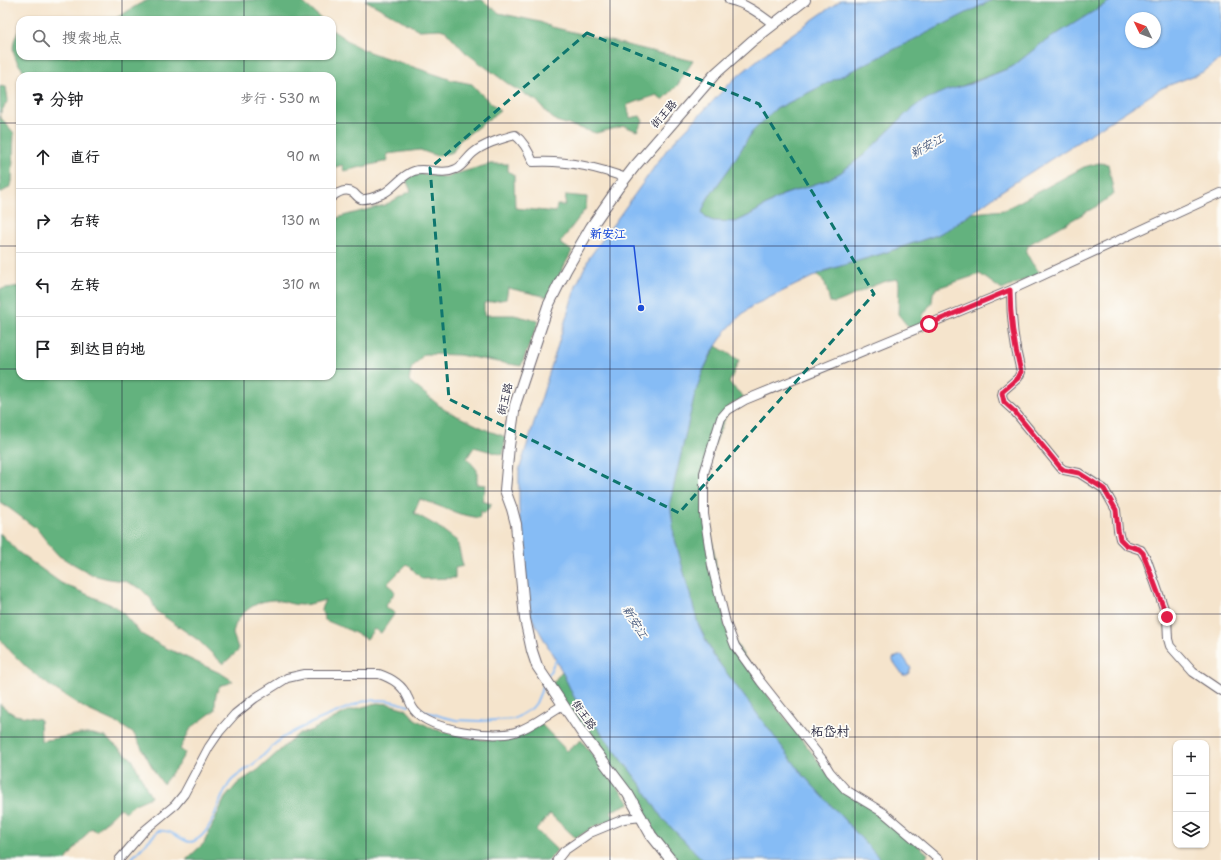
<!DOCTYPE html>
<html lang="zh">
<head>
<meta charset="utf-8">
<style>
  body { margin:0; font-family:"Shantell Sans","LXGW WenKai TC",sans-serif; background:#f2f2f2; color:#202124 }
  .controls { position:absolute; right:12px; bottom:12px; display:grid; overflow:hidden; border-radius:8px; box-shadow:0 1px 3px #0004 }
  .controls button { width:36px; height:36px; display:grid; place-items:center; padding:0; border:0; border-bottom:1px solid #e0e0e0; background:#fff; color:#202124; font:20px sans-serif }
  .compass { position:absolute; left:1125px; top:12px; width:36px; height:36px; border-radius:50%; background:#fff; box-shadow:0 1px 3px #0004; rotate:313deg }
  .stop { position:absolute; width:12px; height:12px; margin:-9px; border:3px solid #e11d48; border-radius:50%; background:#fff }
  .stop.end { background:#e11d48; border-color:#fff; box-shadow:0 1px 4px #0008 }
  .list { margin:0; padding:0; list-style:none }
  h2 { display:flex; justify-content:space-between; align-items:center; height:52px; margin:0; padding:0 16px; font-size:17px }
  h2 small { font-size:13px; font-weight:400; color:#757577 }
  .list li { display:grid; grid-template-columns:26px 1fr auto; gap:12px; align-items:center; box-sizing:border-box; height:64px; padding:0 16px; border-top:1px solid #e0e0e0 }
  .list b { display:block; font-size:15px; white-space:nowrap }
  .list em { font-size:13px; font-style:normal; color:#757577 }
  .icon { flex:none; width:22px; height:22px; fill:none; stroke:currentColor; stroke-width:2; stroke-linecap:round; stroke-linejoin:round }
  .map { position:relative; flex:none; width:1221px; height:860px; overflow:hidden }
  .search { position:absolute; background:#fff; box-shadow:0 1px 3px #0004; left:16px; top:16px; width:320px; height:44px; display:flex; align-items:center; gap:10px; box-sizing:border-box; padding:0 14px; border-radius:12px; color:#757577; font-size:15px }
  .panel { position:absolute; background:#fff; box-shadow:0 1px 3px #0004; left:16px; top:72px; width:320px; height:308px; border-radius:12px }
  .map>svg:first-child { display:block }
  .forest { fill:#63b27e; stroke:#426a5c }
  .water { fill:#86bcf5; stroke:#546f98; fill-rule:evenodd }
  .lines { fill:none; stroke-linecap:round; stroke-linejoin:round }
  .stream { stroke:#86bcf5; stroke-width:2 }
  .minor-casing { stroke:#6c666e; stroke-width:10 }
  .major-casing { stroke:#6c666e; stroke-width:12 }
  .minor { stroke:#fff; stroke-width:8 }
  .major { stroke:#fff; stroke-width:10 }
  .route { stroke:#e11d48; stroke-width:5 }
  .marked { fill:none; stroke:#0f766e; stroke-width:3; stroke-dasharray:8 5; stroke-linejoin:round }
  .grid { fill:none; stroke:#22223b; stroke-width:1; stroke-opacity:0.55 }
  .labels { text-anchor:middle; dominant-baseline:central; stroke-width:3.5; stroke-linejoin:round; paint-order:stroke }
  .street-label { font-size:11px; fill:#22223b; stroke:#fdfcf7 }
  .water-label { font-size:12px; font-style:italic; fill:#45587c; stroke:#fdfcf7 }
  .quarter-label { font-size:13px; fill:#22223b; stroke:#fdfcf7 }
  .leader { fill:none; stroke:#1d4ed8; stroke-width:1.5 }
  .callout-dot { fill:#1d4ed8; stroke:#fdfcf7; stroke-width:1.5 }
  .callout-label { font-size:12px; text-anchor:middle; font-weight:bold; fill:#1d4ed8; stroke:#fdfcf7; stroke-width:3.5; stroke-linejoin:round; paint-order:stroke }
</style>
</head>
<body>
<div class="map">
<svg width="1221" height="860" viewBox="0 0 1221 860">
  <rect width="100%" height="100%" fill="#fdfcf7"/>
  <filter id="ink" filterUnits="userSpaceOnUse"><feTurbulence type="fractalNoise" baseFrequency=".025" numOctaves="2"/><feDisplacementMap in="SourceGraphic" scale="8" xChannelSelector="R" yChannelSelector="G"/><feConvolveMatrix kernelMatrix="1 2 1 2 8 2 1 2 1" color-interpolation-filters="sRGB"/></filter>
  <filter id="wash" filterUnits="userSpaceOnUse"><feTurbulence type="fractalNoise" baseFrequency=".012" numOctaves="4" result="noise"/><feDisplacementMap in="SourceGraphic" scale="16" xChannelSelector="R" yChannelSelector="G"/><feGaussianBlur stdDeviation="0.9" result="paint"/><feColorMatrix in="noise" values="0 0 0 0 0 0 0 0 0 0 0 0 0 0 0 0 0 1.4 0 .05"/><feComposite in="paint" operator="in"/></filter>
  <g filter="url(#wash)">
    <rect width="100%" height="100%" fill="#f5e4cc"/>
    <path class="forest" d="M149,0H300L323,20H111C125,15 135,4 149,0Z
      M365,0H482L499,13L540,22L552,27L693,61L677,86L663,100L657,95L627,105L630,118L640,116L643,121L637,131L624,126L596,133L556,121L548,114L537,101L511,86L465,52L446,31L440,29L419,30Z
      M992,0H1112L1041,44L1012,67L928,99L909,111L864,155L840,173L827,180L782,195L750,215L736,222L713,221L706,218L702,212L708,198L731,166L752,132L774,110Z
      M53,15L76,20H31L40,16Z
      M20,29V56H332V30L354,45L366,51L452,80L472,84L481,94L500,111L459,141L453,152L437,156L420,150L387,154L388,161L344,171L342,165L332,168V76H30C14,64 7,46 20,29Z
      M0,86L6,87L8,100L0,114Z
      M0,115L1,118L14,133L12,182L9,188L0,193Z
      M1099,163L1108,164L1114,194L1097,206L1033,242L1028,246L1026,252L1032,263L1040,273L1002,290L980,274L937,288L933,293L932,302L923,315V322L909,328L898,314L899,285L898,279C875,281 856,296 835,303L830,302L825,283L817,274L834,268L881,254L937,235L952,227L973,213L1004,210L1084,167Z
      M490,164H508V171L514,175L515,208L556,212L557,205H565L566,195L587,197L586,208L560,243L572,251L548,297L508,288L506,299L484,303V315H514L539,321L521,366L459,355L424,354L411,369L409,381L445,410L489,431L506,437L503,455L474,447L467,458L477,470V484L486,485L482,501L492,504L485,513L481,511L479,518L460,514L420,499L414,513L437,526L457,541L463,566L455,568V578L422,579L407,564L388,583L395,592L385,607L395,613L381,633L374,629L367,639L349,630L325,620L321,609L325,600C317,602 309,605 301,605C292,605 284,601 276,600C257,599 235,614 233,634L238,648V651L223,664L198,640L156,611L151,599L140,588L125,581L109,579L93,575L59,556L51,547L37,529L9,508L0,503V289L20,286V376H332V220L343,216L385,205L411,191L406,180L415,173L445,177Z
      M716,346L739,360L729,383L744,397L730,406L702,474L725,625L769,697L833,780L879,811L928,854L925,860H881L803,775L713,655L698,624L674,536L670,502L694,397L702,373Z
      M0,533L18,552L61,583L116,607L121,611L141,634L162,646L222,674L233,681L227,684L221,685C215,691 215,701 215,710L191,728L180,749L185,753L178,765L163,784L156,774L134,734L119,724L86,709L50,686L26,667L13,654L0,639Z
      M562,671L574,697L642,786L662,818L703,860H675L672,857L552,684Z
      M377,703L389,704L406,709L415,719L433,729L474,739L491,740L508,737L517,735L540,723L567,751L581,740L630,803L611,811L614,818L610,821L595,826L576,838L550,814L536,830L557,850L549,860H186L204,843L225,798L238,783L258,770L297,735L312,730L348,711Z
      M0,704L10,712L15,715L40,719L41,741L80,734H92L105,737L132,759L151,797L135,804L125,812L120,808L96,831L91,828L66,860H0Z"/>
    <path class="water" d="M841,0H992L774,110L752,132L731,166L708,198L702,212L706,218L713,221L736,222L750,215L783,195L827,180L840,173L864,155L909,111L921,102L945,91L970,84L1012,67L1041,44L1112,0H1221V59L1203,72L1162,88L1003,190L952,227L937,235L881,254L827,270L752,306L740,316L726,331L712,352L702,373L694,397L670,502L674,536L698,624L713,655L803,775L881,860H703L662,818L642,786L574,697L562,671L529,613L519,510V471L576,286L589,258L668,148L733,80L772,48ZM1131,18H1155V42H1131Z
      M902,655L911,668L909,673L906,675H903L893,661V658Z"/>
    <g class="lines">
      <path class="stream" d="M548,676L554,663L558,659
        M416,708L443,717L456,720L480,721L514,719L532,708L536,703L544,684
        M130,860L158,831C174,828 184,846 194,841C215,832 217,796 232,780C240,773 249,768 256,762C265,755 272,745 281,739C303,724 337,713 361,702C379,698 391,700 409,706"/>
    </g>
  </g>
  <g filter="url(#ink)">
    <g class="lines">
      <g class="minor-casing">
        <path id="minor" d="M729,0C745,3 760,14 773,24
          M332,197C338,192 347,188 354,193C356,195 358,198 361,199C366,200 377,196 382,194C394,189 401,175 414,171C426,167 441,176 456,169C463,166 467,158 473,153C485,143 501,139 515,135C523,141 529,152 533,162C565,160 597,167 626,178
          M1011,290C1011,318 1014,345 1021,372L1018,378L1003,391L1002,395L1004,402L1015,412L1060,467L1064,470L1079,473L1104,489L1116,510L1118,530L1120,539L1126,545L1141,550L1147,560L1167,617L1168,639L1170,646L1193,672L1221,691
          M119,860L145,830L175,805L184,794L209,747L220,731L235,714L255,698L287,678L305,674H379C391,678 402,684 407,696C410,701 411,707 416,712C432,730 492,739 515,732C532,727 547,714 563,705
          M557,860L564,851L590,833L624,819L642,817
          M939,860L884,813L846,790L830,772L822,759L761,682L735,646L726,623L712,566L704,514V473L721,418L728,410L745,400L1011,290L1221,193"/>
      </g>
      <g class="major-casing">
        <path id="major" d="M671,860L651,835L628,794L582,733L537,666L532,651L525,619L516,524L512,509L505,490L509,446L515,405L548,306L566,270L591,227L618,188L635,166L715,74L752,41L805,0"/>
      </g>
      <use href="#minor" class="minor"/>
      <use href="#major" class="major"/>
    </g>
  </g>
  <g class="lines" filter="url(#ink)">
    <path class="route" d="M929,324L1010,290C1010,318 1014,345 1021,372L1018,378L1003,391L1002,393L1004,402L1015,412L1060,467L1064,470L1079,473L1104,489L1116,510L1118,530L1120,539L1126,545L1139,549L1143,553L1167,617"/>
  </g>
  <path class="marked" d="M587,33L759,104L874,294L679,513L449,399L430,168Z"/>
  <path class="grid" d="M122,0V20M244,0V20M366,0V860M488,0V860M610,0V860M733,0V860M855,0V860M977,0V860M1099,0V860M122,56V76M244,56V76M0,123H20M332,123H1221M0,246H20M332,246H1221M0,369H20M332,369H1221M122,376V860M244,376V860M0,491H1221M0,614H1221M0,737H1221"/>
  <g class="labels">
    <g class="street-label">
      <text transform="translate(664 114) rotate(-49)">街王路</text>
      <text transform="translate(505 399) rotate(-77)">街王路</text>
      <text transform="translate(584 715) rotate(55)">街王路</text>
    </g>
    <g class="water-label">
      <text transform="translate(927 146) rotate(-28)">新安江</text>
      <text transform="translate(635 622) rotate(59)">新安江</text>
    </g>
    <g class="quarter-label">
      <text x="830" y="731">柘岱村</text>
    </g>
  </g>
  <path class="leader" d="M641 308L634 246H582"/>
  <circle class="callout-dot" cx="641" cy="308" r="4"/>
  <g class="callout-label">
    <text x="608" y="238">新安江</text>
  </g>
</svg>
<div class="controls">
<button>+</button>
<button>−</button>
<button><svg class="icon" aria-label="layers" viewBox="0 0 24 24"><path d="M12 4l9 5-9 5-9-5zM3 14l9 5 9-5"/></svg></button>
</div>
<svg class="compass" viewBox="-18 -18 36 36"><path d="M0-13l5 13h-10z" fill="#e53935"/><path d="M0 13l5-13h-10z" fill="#757577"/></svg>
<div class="stop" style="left:929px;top:324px"></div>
<div class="stop end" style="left:1167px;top:617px"></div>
<div class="search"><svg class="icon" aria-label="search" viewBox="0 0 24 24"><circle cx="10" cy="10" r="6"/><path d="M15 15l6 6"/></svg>搜索地点</div>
<section class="panel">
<h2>7 分钟<small>步行 · 530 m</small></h2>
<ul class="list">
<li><svg class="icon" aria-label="ahead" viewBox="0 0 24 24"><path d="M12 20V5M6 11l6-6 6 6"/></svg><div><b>直行</b></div><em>90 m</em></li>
<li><svg class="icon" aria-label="right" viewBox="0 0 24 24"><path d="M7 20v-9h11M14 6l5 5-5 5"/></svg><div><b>右转</b></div><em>130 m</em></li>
<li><svg class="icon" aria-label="left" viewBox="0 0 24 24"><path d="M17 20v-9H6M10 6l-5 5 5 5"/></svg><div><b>左转</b></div><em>310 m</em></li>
<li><svg class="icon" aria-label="arrive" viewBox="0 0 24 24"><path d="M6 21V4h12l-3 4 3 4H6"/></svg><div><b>到达目的地</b></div></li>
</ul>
</section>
</div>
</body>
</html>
